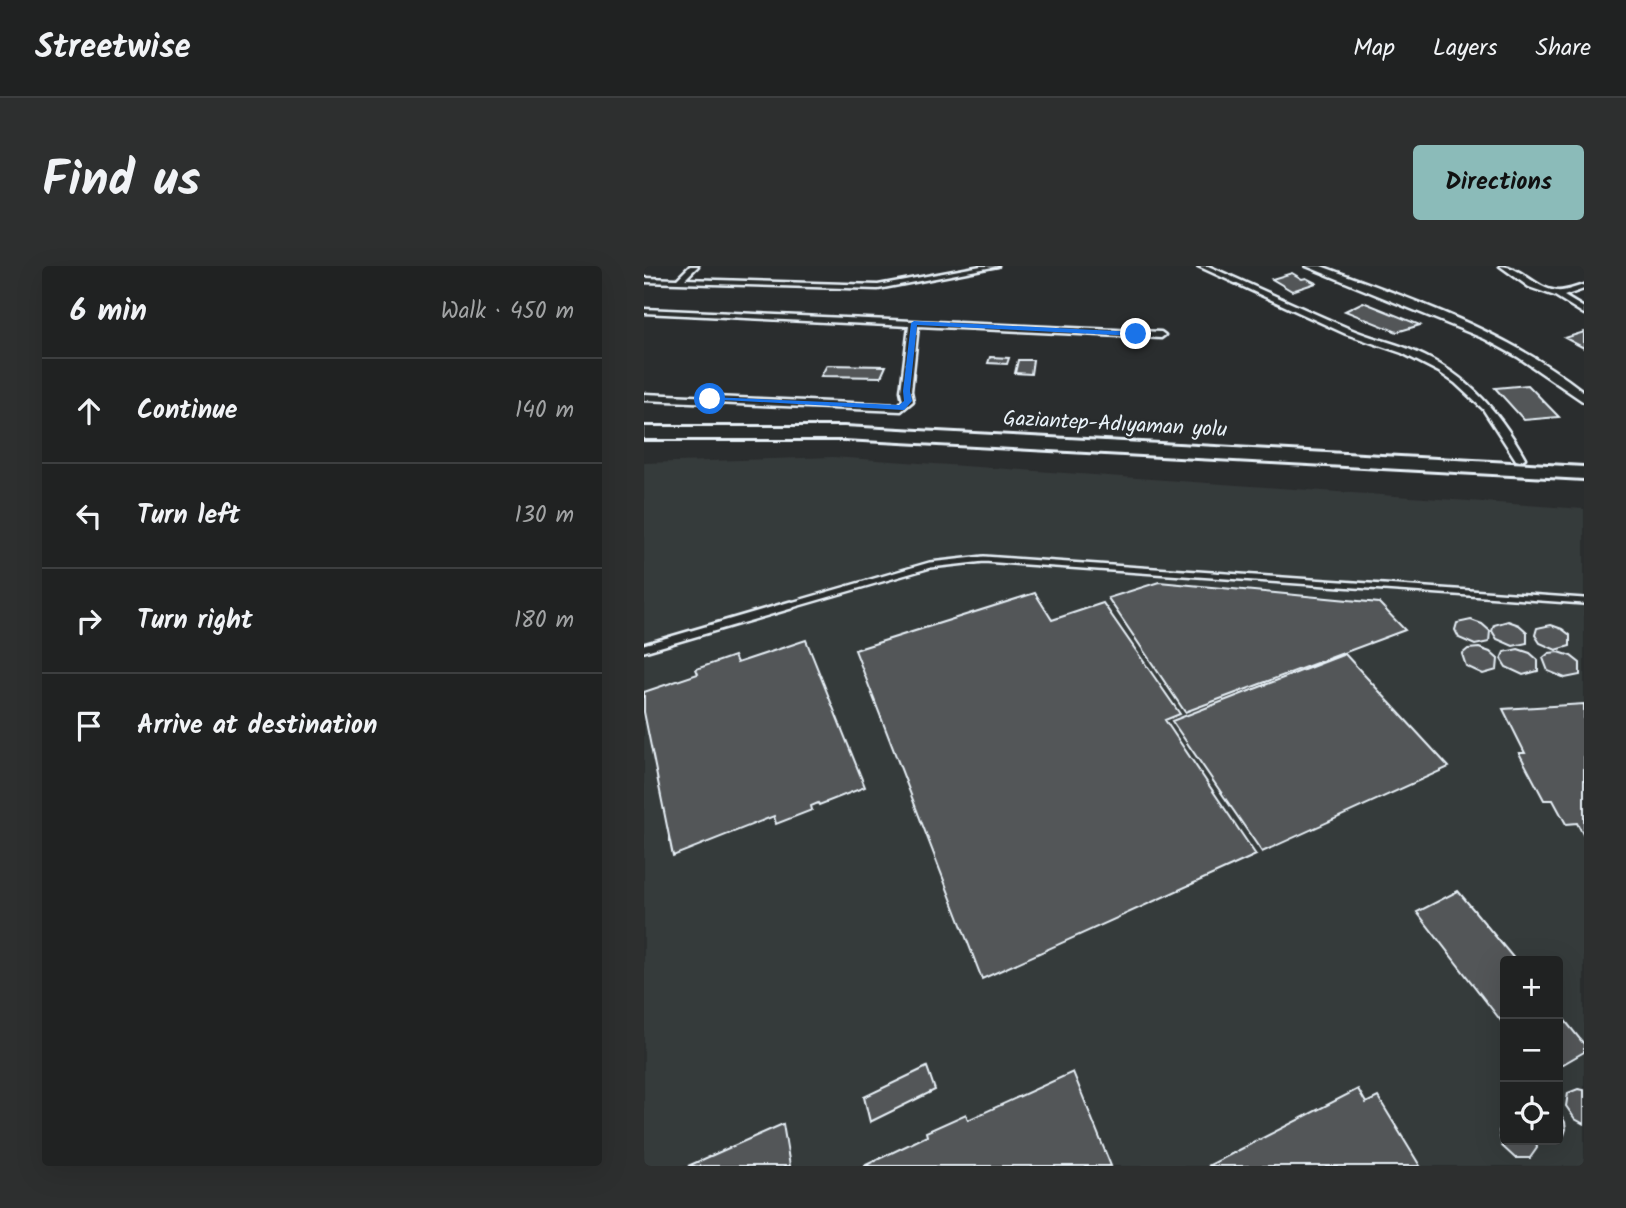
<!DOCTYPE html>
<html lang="en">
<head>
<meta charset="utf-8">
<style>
  body { margin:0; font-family:Kalam,sans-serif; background:#2d2f2f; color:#f1f3f6 }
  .controls { position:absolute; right:21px; bottom:21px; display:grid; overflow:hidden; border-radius:7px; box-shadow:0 7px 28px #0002 }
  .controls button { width:63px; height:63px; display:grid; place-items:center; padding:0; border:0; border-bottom:2px solid #3d3f40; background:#202222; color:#f1f3f6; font:35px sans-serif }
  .stop { position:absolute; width:21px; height:21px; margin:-16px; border:5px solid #1a73e8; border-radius:50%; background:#fff }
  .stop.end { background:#1a73e8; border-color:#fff; box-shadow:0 2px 7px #0008 }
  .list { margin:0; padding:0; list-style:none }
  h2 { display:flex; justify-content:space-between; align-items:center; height:91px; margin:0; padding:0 28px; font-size:30px }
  h2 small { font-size:23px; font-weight:400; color:#a2a4a5 }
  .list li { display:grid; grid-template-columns:46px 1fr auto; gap:21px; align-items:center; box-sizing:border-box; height:105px; padding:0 28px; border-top:2px solid #3d3f40 }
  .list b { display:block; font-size:26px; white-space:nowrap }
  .list em { font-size:23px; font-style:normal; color:#a2a4a5 }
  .icon { flex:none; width:38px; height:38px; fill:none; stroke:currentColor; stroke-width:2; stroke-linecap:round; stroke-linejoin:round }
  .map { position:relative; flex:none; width:940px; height:900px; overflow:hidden; border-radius:7px }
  header { display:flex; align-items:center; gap:42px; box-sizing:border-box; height:98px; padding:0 35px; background:#202222; border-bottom:2px solid #3d3f40 }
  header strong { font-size:33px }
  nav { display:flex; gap:38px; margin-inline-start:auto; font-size:24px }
  .intro { display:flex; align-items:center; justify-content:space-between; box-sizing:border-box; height:168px; padding:0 42px }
  h1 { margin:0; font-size:49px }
  .button { padding:18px 32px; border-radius:7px; background:#8bbbb9; color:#111; font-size:24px; font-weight:700 }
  main { display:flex; gap:42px; padding:0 42px }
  aside { flex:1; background:#202222; border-radius:7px; box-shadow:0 7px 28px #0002 }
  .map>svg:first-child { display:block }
  .built { fill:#363a3b; fill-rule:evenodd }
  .building { fill:#535759; stroke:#e8f1f8; stroke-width:2 }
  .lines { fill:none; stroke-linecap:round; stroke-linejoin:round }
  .lane-far1-casing { stroke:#e8f1f8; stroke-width:10 }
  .lane-casing { stroke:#e8f1f8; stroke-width:12 }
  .street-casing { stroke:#e8f1f8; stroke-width:5 }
  .secondary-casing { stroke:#e8f1f8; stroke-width:5 }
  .highway-casing { stroke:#e8f1f8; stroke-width:6 }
  .lane-far1 { stroke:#2a2d2e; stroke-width:5 }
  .lane { stroke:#2a2d2e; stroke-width:7 }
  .street { fill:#2a2d2e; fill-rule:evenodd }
  .secondary { fill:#2a2d2e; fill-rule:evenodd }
  .highway { fill:#2a2d2e; fill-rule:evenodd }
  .route { fill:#1a73e8 }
  .labels { text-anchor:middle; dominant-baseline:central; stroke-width:5; stroke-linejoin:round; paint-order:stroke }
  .far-street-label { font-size:21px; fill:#e8f1f8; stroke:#2a2d2e }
</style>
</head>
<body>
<header>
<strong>Streetwise</strong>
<nav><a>Map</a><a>Layers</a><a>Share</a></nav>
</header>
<div class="intro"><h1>Find us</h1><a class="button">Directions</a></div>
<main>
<aside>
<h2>6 min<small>Walk · 450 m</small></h2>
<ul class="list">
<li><svg class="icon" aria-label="ahead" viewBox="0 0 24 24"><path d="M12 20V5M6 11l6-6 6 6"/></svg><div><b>Continue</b></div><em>140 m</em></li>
<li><svg class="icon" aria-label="left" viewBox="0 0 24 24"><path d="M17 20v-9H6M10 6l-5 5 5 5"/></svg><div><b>Turn left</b></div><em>130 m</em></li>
<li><svg class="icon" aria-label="right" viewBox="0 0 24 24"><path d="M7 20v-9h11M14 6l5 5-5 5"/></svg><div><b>Turn right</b></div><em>180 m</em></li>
<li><svg class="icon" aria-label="arrive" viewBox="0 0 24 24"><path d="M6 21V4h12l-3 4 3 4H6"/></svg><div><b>Arrive at destination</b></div></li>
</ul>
</aside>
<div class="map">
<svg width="940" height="900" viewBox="0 0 940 900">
  <rect width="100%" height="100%" fill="#2a2d2e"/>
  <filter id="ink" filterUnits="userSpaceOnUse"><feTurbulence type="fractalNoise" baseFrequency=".0143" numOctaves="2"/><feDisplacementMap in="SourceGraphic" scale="14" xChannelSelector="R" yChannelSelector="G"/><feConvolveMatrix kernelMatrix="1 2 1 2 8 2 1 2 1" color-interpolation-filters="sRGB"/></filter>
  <g filter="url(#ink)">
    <path class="built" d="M189,191L940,243V900H0V197ZM861,695H914V874H861Z"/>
    <path class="building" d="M648,7L658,13L662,12L672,17L648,25L628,13Z
      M719,36L776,59L753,66L701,45Z
      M940,66V82L921,72Z
      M346,91L365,92L363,98L344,97Z
      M374,94H389L387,108L371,107Z
      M183,99L242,100L237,111L177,110Z
      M884,119L915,151L880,154L851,122Z
      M515,316L735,337L761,364L541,446L464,332Z
      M391,327L408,354L459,337L536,448L521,454L612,589L338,713L211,384Z
      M827,354L838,358L846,365L845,376L831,379L815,372L811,364L813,357Z
      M864,355L875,359L883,366V377L869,380L853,373L848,365L850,359Z
      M907,359L918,363L926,369V380L912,384L896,377L891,369L893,362Z
      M162,374L221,521L175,539L174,537L167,540L168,544L132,558L130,550L29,590L0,446V426L54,408L52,403L90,390L93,397Z
      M835,382L846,386L854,393L853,404L839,408L822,400L818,388L824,383Z
      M874,383L886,387L894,394V405L879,409L862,401L857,393L860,386Z
      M915,386L927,390L936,397V409L921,412L904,405L899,392L905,387Z
      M701,388L805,501L618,586L528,455Z
      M940,438V570L933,557L922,558L909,534H900L875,487H881L859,443Z
      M814,625L872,695H861V760L773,646Z
      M914,746L940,778V786L914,801Z
      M283,801L291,824L226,856L220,831Z
      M429,806L467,900H220L283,870L282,866L322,848L324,854Z
      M714,823L722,837L734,831L776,900H564Z
      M934,823L940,824V858L931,853L922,840L924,827Z
      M914,844L921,856L922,863L920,869L914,873Z
      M861,855V874H892L893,882L886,892H871L858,880L855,865Z
      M139,858L146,900H44Z"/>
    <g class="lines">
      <g class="lane-far1-casing">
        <path id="lane-far1" d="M141,341L286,299L340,293L940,335"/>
      </g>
      <g class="lane-casing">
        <path id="lane" d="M0,382L147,339"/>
      </g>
      <g class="street-casing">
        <path id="street" d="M46,0H54L41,13L234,19L337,0H354L234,23L0,16V12L33,13Z
          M554,0H564C612,21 659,43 706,63C724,71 744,75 762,82C817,103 853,141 881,192L876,195L872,194L839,143L811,117L795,106L758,87L702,68Z
          M856,0C877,0 891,23 913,25C920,26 932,21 940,19V23L920,30L940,42V48L911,30L885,21Z
          M0,43L517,66L521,69L517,72L274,60L267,125L269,135L257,145L0,134V128L255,139L259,134L257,125L265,60L0,47Z"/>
      </g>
      <g class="secondary-casing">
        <path id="secondary" d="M662,0H677C769,34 861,64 940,126V136L874,91L841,73Z"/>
      </g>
      <g class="highway-casing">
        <path id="highway" d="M0,161H200L940,201V213L200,173H0Z"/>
      </g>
      <use href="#lane-far1" class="lane-far1"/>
      <use href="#lane" class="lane"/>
      <use href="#street" class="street"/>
      <use href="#secondary" class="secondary"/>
      <use href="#highway" class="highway"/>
    </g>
  </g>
  <path class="route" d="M270,55L492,66L496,68L492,70L273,59L266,125L268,135L260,144L62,133L66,131L255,139L260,135L259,125L267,57Z"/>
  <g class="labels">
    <g class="far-street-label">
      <text transform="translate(471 159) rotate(3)">Gaziantep-Adıyaman yolu</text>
    </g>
  </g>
</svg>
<div class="controls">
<button>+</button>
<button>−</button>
<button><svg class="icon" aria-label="locate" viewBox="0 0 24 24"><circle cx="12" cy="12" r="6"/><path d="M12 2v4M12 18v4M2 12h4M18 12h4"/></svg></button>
</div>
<div class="stop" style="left:66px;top:133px"></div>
<div class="stop end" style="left:492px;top:68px"></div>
</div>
</main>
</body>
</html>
